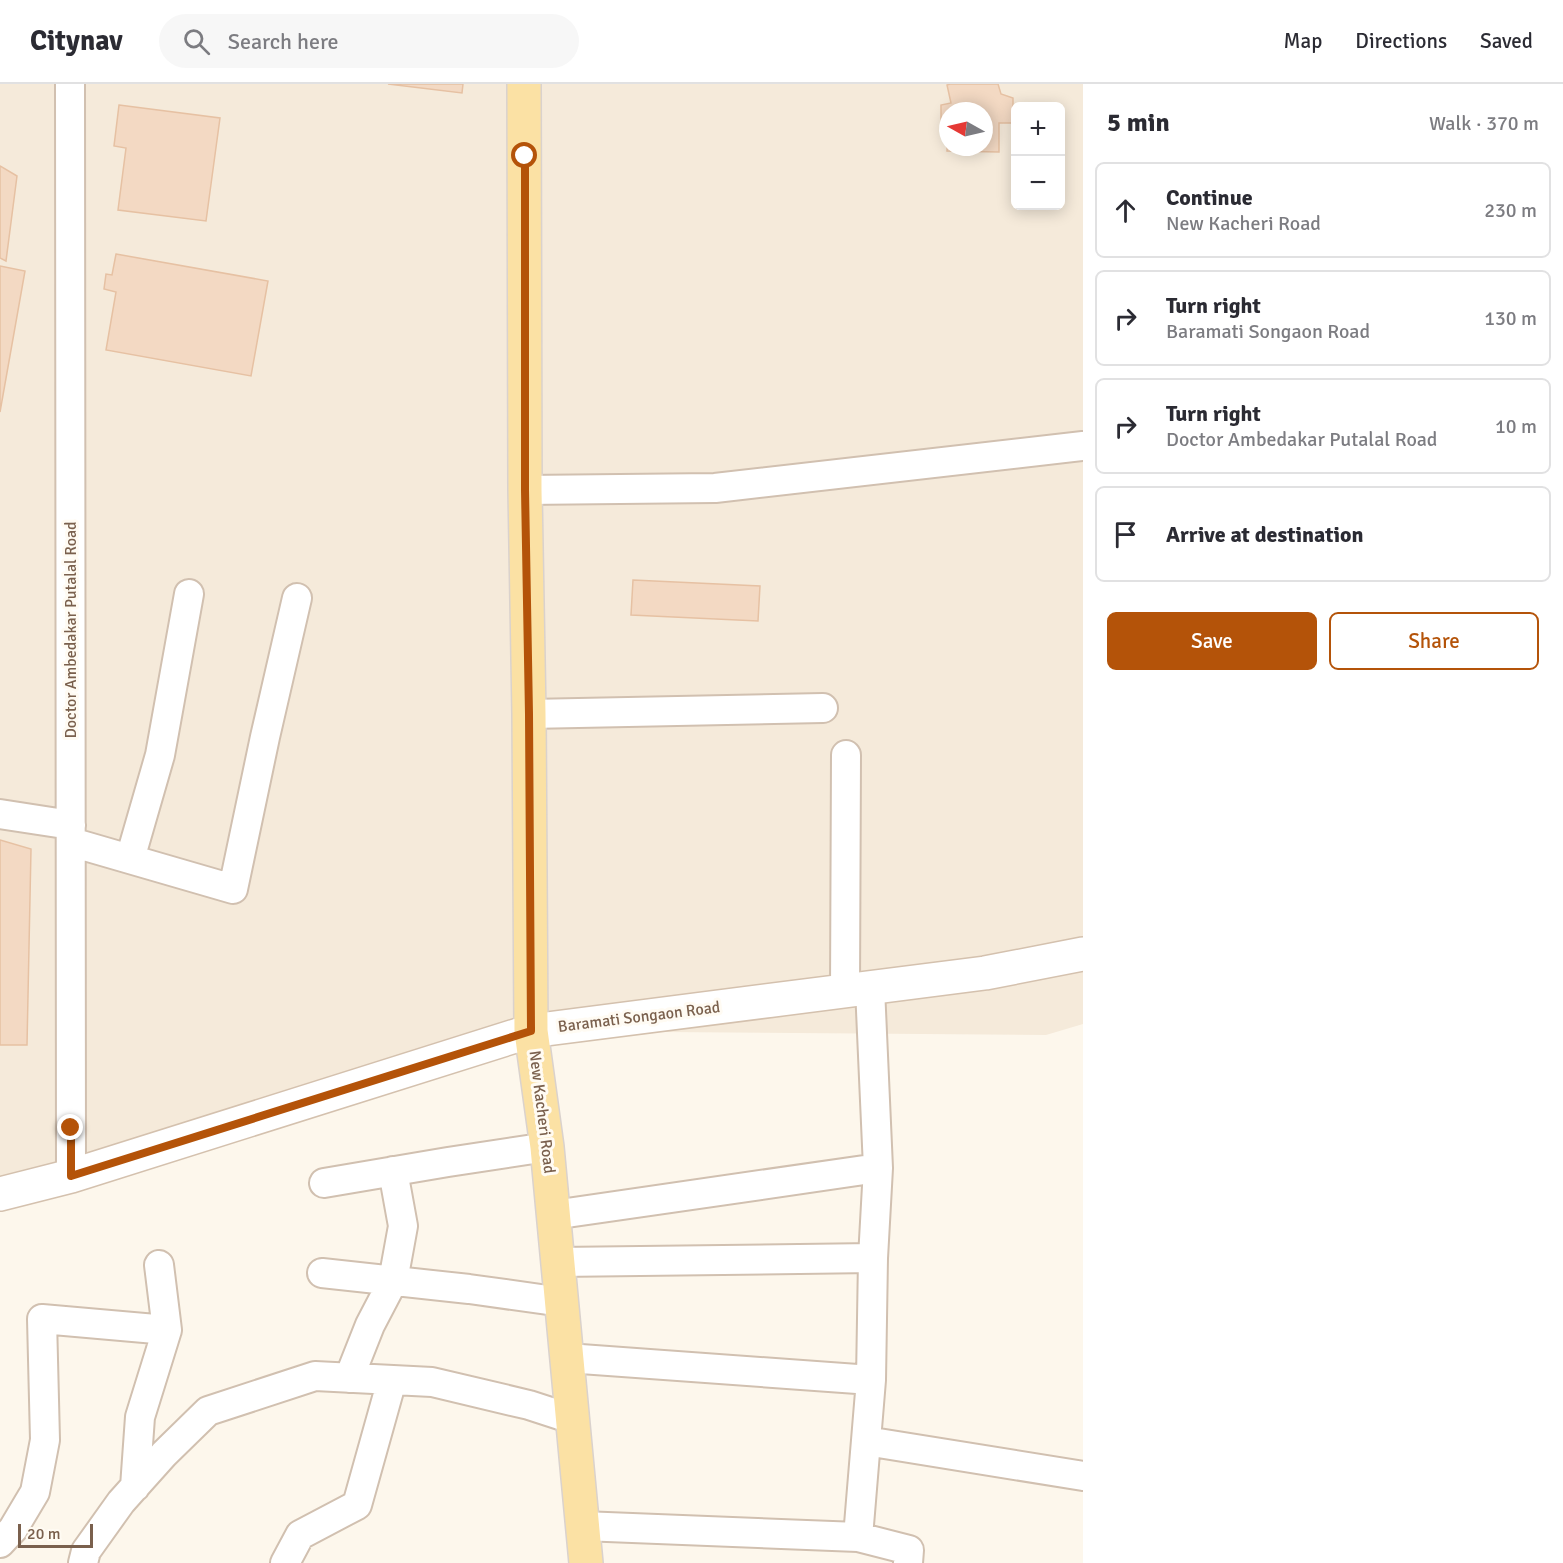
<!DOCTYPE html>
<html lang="en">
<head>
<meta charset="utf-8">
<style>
  body { margin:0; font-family:Signika,sans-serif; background:#f7f7f7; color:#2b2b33 }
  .controls { position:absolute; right:18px; top:18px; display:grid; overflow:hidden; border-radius:9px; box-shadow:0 3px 15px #0003 }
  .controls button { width:54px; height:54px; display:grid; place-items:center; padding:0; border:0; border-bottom:2px solid #e1e1e2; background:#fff; color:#2b2b33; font:30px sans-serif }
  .compass { position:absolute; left:939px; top:18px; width:54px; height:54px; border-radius:50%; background:#fff; box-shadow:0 3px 15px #0003; rotate:278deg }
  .scale { position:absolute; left:18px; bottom:15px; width:75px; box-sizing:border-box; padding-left:6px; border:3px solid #7a604d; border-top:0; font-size:16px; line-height:21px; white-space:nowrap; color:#7a604d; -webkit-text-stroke:4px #fffbf3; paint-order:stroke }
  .stop { position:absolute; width:18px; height:18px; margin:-14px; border:4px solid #b45309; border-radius:50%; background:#fff }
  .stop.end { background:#b45309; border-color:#fff; box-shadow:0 2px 6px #0008 }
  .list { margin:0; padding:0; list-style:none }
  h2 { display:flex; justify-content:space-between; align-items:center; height:78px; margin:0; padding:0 24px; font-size:26px }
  h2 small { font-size:20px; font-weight:400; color:#7c7c81 }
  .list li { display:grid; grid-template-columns:39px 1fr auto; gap:18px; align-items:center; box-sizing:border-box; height:96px; margin:0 12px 12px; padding:0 12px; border:2px solid #e1e1e2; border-radius:9px }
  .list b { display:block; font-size:22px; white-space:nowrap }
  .list p { margin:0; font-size:20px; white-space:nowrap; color:#7c7c81 }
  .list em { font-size:20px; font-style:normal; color:#7c7c81 }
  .actions { display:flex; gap:12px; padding:18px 24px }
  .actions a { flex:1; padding:14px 0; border:2px solid #b45309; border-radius:9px; text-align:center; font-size:21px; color:#b45309 }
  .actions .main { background:#b45309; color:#fff }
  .icon { flex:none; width:33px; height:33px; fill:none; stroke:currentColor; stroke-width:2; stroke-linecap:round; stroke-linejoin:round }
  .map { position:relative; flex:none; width:1083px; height:1479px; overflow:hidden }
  header { display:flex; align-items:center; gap:36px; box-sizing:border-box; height:84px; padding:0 30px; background:#fff; border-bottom:2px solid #e1e1e2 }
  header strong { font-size:28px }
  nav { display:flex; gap:33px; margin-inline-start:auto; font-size:21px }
  .search { width:420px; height:54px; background:#f7f7f7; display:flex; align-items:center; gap:15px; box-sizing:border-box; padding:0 21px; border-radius:33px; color:#7c7c81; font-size:22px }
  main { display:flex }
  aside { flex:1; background:#fff }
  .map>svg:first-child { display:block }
  .residential { fill:#f5eada; fill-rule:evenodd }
  .building { fill:#f3d9c3; stroke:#e6c1a3; stroke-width:1.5; fill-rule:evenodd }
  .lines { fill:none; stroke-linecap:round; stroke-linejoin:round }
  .minor-casing { stroke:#d1c0b0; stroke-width:32 }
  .secondary-casing { stroke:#d4c1ae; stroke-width:36 }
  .primary-casing { stroke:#dad2cd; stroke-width:36 }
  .minor { stroke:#fff; stroke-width:28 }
  .secondary { stroke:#fff; stroke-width:33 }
  .primary { stroke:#fbe1a4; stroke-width:33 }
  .route { stroke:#b45309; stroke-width:8 }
  .labels { text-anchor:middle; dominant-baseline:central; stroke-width:6; stroke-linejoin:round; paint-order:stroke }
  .street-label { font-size:16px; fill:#7a604d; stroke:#fffbf3 }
</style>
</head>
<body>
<header>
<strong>Citynav</strong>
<div class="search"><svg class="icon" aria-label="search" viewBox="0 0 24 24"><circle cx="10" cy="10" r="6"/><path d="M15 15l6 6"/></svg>Search here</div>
<nav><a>Map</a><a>Directions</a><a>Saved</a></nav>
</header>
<main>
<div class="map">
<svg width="1083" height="1479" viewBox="0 0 1083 1479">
  <rect width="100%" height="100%" fill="#fdf7ec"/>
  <path class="residential" d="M0,0H1083V940L1046,951L531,947L0,1099ZM1016,22H1060V122H1016ZM948,27H984V63H948Z"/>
  <path class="building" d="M388,0H463L462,9Z
    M950,0H998L1001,10L1013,14V39H999V68L947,67L948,42H941V21L951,19L947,1ZM948,27H984V63H948Z
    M119,21L220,34L206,137L118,126L126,64L114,62Z
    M0,82L17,92L6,177L0,174Z
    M116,170L268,197L251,292L106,266L116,208L104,205L106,190L112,191Z
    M0,182L25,187L0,328Z
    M633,496L760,502L758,537L631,531Z
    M0,756L31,765L27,961H0Z"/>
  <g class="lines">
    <g class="minor-casing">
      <path id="minor" d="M70,0L71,1092
        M525,406L715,404L1083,362
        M529,630L823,624
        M0,730L71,741
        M71,758L233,805L265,653L297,514
        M130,775L160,671L189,510
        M845,907L846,671
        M324,1099L448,1078L547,1063
        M553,1131L878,1084
        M558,1178L873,1174
        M322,1189L469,1205L562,1218
        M567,1274L871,1296
        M349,1294L370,1241L393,1197L403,1142L393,1087
        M866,1357L1083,1392
        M135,1403L140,1333L167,1246L159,1181
        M582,1442L858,1453L909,1466L908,1479
        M858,1453L871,1296L873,1174L878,1084L870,904
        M0,1459L13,1445L35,1408L45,1356L42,1235L167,1246
        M83,1479L86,1467L121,1418L164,1370L208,1327L315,1292L432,1298L529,1321L572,1335
        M285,1479L300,1451L357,1421L392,1296"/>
    </g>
    <g class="secondary-casing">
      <path id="secondary" d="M0,1110L71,1092L531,947L985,889L1083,870"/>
    </g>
    <g class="primary-casing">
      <path id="primary" d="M524,0L525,406L529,630L531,947L547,1063L586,1479"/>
    </g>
    <use href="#minor" class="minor"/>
    <use href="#secondary" class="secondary"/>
    <use href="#primary" class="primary"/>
  </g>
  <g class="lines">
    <path class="route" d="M71,1044V1092L531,947L529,630L525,406V72"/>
  </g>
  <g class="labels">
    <g class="street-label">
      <text transform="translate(71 546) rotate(-90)">Doctor Ambedakar Putalal Road</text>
      <text transform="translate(639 933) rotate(-7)">Baramati Songaon Road</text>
      <text transform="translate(542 1028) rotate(83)">New Kacheri Road</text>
    </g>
  </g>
</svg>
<div class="controls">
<button>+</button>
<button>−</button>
</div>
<svg class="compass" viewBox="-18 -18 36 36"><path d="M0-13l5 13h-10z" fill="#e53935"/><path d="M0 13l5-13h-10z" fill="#7c7c81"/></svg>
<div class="scale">20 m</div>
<div class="stop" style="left:525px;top:72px"></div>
<div class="stop end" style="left:71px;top:1044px"></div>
</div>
<aside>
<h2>5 min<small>Walk · 370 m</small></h2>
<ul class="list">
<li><svg class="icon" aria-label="ahead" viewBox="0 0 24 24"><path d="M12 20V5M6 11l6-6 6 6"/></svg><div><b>Continue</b><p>New Kacheri Road</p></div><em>230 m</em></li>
<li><svg class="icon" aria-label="right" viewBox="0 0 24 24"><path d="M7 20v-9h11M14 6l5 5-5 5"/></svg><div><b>Turn right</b><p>Baramati Songaon Road</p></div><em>130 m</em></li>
<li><svg class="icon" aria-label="right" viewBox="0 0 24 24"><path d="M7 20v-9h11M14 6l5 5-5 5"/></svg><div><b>Turn right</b><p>Doctor Ambedakar Putalal Road</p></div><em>10 m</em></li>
<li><svg class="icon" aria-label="arrive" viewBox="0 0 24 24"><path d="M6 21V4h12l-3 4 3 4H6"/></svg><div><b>Arrive at destination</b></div></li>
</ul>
<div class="actions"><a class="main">Save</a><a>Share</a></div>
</aside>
</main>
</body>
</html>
